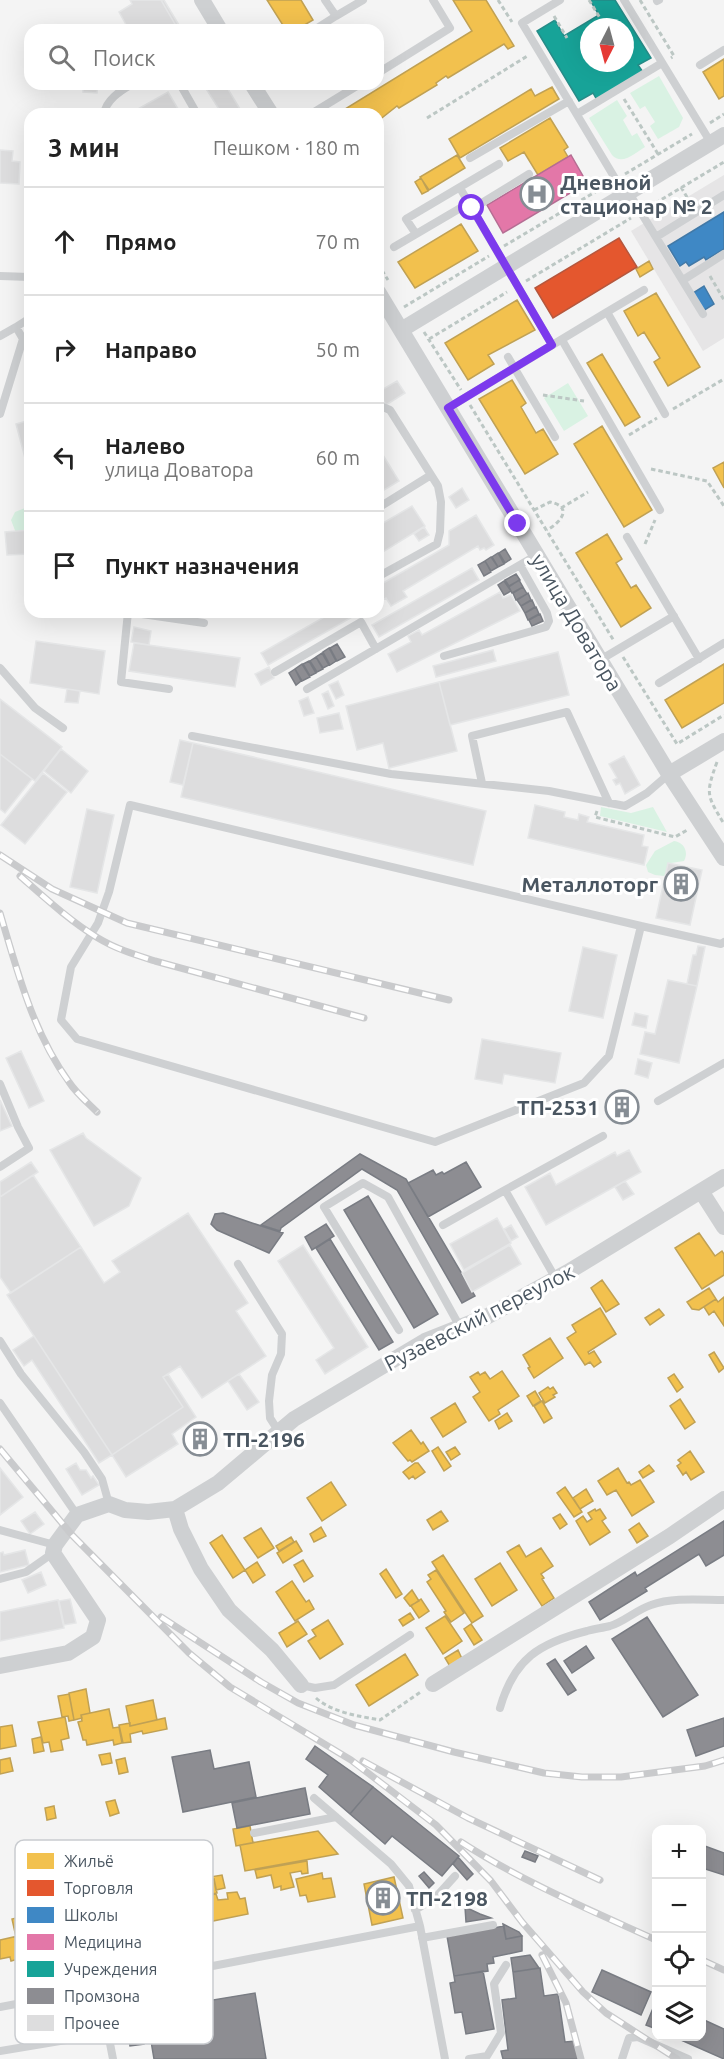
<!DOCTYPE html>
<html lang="ru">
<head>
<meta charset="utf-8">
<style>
  body { margin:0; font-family:Ubuntu,sans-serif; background:#f2f2f2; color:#222 }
  .controls { position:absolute; right:18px; bottom:18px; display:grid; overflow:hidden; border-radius:12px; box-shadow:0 6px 24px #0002 }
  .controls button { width:54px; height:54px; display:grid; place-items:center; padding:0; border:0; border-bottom:2px solid #e0e0e0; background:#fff; color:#222; font:30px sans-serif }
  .compass { position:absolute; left:580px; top:18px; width:54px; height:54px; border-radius:50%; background:#fff; box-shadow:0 6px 24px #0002; rotate:186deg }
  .stop { position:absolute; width:18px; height:18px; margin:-14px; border:4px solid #7c3aed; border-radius:50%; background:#fff }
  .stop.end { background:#7c3aed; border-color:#fff; box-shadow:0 2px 6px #0008 }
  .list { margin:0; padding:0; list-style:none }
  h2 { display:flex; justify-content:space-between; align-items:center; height:78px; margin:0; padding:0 24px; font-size:26px }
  h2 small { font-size:20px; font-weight:400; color:#767676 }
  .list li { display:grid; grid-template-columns:39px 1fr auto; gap:18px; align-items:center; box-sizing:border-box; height:108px; padding:0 24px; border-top:2px solid #e0e0e0 }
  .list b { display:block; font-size:22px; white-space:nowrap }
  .list p { margin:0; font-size:20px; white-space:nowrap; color:#767676 }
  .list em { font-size:20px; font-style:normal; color:#767676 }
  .icon { flex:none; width:33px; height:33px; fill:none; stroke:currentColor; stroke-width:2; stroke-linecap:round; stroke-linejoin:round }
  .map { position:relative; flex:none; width:724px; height:2059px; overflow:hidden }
  .search { position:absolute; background:#fff; box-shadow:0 6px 24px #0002; left:24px; top:24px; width:360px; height:66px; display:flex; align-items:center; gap:15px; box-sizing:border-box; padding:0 21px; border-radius:18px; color:#767676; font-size:22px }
  .panel { position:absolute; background:#fff; box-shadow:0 6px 24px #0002; left:24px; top:108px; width:360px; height:510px; border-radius:18px }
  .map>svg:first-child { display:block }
  .education { fill:#e6e5e6 }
  .green { fill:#d9f2e3 }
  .homes { fill:#f2c14e; stroke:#c0a154; stroke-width:1.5 }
  .shops { fill:#e4572e; stroke:#b6573d; stroke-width:1.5 }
  .schools { fill:#3f88c5; stroke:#4279a7; stroke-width:1.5 }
  .health { fill:#e377a8; stroke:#b56d93; stroke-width:1.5 }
  .public { fill:#17a398; stroke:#268c88; stroke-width:1.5; fill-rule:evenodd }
  .industry { fill:#8d8d92; stroke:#797c83; stroke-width:1.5 }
  .building { fill:#ddddde; stroke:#e5e6e7; stroke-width:1.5 }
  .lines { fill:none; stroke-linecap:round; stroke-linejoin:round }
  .path { stroke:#bcc7c4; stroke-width:3; stroke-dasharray:4.5 3; stroke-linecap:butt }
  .service { stroke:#ced0d2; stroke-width:8 }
  .minor { stroke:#ced0d2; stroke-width:16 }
  .rail-casing { stroke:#c9cacc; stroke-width:7 }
  .rail { stroke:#fff; stroke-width:4.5; stroke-dasharray:14; stroke-linecap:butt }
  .route { stroke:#7c3aed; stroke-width:8 }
  .labels { text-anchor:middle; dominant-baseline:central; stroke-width:6; stroke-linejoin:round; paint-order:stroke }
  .poi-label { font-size:21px; font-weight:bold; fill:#4a5661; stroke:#fff; text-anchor:start }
  .street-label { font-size:21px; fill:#4a5661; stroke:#fff }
  .key { fill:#fff; stroke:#c9ccd0; stroke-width:1.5 }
  .key-label { font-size:16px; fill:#4a5661 }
</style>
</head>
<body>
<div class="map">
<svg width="724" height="2059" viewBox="0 0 724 2059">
  <rect width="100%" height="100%" fill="#f4f4f4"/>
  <path class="education" d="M724,175V338L703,351L631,231Z"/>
  <path class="green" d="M659,76L683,118L679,127L658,139L650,126L655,122L645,106L640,109L630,93Z
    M617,100L627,116L623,120L632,136L637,133L645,147C635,153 622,166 612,155L589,118Z
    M568,383L588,416L564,431L544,398Z
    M30,506V537L16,533L11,520L15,512Z
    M601,807L631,813L653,807L667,832L600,816Z
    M674,841C684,842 689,852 684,861L671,863L664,876L655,875L648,872L646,865L655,851Z"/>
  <path class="homes" d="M267,0H301L313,20L296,30H286Z
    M453,0H486L514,46L508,49L504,44L448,78L446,76L436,83L437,85L399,108L397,106L378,121V114H337L472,31Z
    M724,59V96L719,99L703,72Z
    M552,87L559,99L460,158L449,139L531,89L535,96Z
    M550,118L568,147L564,150L568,157L538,175L524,152L508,161L500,148Z
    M457,155L465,168L429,190L420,177Z
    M421,178L428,191L422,194L415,182Z
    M461,224L478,251L415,288L398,262Z
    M649,261L653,269L640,277L636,269Z
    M656,293L700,367L668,386L654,362L660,358L644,332L638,336L624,311Z
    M517,300L535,330L488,355L494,364L468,380L445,343Z
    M602,354L640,417L625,426L587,363Z
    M512,380L526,403L521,407L536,433L543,429L558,454L525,474L479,399Z
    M602,426L652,510L624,527L574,444Z
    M724,462V488L713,468Z
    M607,534L622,559L616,563L631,588L636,585L651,608L621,627L576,553Z
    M724,664V703L682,728L665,700Z
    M699,1233L715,1256L722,1251L724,1254V1275L702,1289L675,1248Z
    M602,1280L619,1304L606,1312L591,1288Z
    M709,1288L716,1299L699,1310L692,1309L687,1302Z
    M724,1297V1326L714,1311L709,1315L704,1307L716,1299L718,1302Z
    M600,1308L616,1334L588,1352L589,1354L594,1351L601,1362L594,1367L590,1362L585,1365L567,1338L576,1332L572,1325Z
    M659,1309L664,1315L650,1325L645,1318Z
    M550,1338L563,1358L534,1378L528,1368L530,1367L523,1355Z
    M714,1352L724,1368L719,1372L709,1355Z
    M502,1371L519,1396L498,1410L500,1414L489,1421L473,1397L480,1392L470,1377L478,1372L480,1375L485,1372L490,1379Z
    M674,1374L683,1387L677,1392L668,1378Z
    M548,1387L550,1389L553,1387L557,1393L553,1395L555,1397L545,1403L539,1393Z
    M535,1391L541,1401L533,1406L527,1396Z
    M680,1399L695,1422L685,1429L670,1406Z
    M542,1401L552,1418L544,1423L534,1406Z
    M455,1403L466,1422L443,1437L431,1418Z
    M507,1413L512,1421L499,1429L495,1421Z
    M411,1430L421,1444L423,1442L429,1451L412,1462L410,1460L408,1461L393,1443Z
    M438,1447L451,1466L444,1471L432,1451Z
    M455,1447L460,1454L451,1460L446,1452Z
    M690,1451L704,1472L691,1480L686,1472L683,1475L677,1466L681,1463L678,1460Z
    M415,1463H418L425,1472L415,1479L413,1476L409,1479L403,1472Z
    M649,1465L654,1471L643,1478L639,1472Z
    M618,1468L627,1483L629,1482L631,1485L640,1480L654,1502L632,1516L616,1490L607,1495L598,1481Z
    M331,1482L346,1505L322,1521L307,1498Z
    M565,1487L582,1512L574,1517L557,1493Z
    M586,1489L593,1501L580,1509L573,1498Z
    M595,1509L596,1511L600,1509L606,1518L602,1521L610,1532L590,1545L576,1521L583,1516L587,1522L592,1519L588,1513Z
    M441,1511L448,1521L433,1530L427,1520Z
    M560,1514L567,1524L560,1529L553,1518Z
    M639,1523L648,1536L637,1543L629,1530Z
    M321,1527L326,1536L314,1542L310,1534Z
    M261,1528L274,1548L258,1558L244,1538Z
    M222,1535L245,1570L233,1578L210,1543Z
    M291,1537L294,1542L279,1551L276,1546Z
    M296,1541L302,1551L283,1563L277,1553Z
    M519,1545L526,1557L541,1548L553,1566L541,1574L544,1578L542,1579L554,1598L542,1606L507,1552Z
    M443,1555L483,1616L472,1623L432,1562Z
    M303,1560L313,1576L304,1582L294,1565Z
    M257,1562L265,1575L253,1583L245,1570Z
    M500,1563L517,1590L492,1606L475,1579Z
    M386,1569L402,1594L396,1598L380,1574Z
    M436,1570L464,1613L451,1622L444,1612L446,1611L427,1582L431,1579L428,1575Z
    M292,1581L306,1602L309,1600L314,1609L295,1621L276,1592Z
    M412,1590L419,1601L410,1606L404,1598Z
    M421,1599L429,1611L419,1618L411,1606Z
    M410,1613L414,1619L403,1626L399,1620Z
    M445,1616L462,1641L443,1654L426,1628Z
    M328,1620L343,1644L320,1659L308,1641L316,1636L312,1630Z
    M298,1621L307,1634L287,1647L279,1633Z
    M471,1624L482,1640L474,1645L464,1629Z
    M458,1650L463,1661L451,1668L445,1658Z
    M405,1654L418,1675L369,1706L356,1685Z
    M86,1689L90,1713L81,1715L82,1718L74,1720L69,1693Z
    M69,1694L74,1720L69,1721L68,1716L62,1717L58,1696Z
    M153,1700L157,1720L130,1726L126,1706Z
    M109,1709L113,1728L119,1727L122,1743L114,1745L113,1740L87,1745L86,1740H83L82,1736L78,1722L82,1721L81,1715Z
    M65,1717L69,1738L61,1740L63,1750L51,1752L49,1742L43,1743L38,1722Z
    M165,1718L167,1729L143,1734L142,1731L130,1734L131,1742L123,1743L119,1725L130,1723V1726Z
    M12,1725L16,1746L0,1749V1727Z
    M41,1737L44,1751L34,1753L32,1739Z
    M110,1753L112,1763L102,1765L99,1755Z
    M10,1758L13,1771L0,1774V1760Z
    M125,1758L128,1772L119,1774L116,1760Z
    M115,1800L119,1813L110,1816L106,1802Z
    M54,1806L56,1818L47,1820L45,1808Z
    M250,1826L253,1843L236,1846L233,1829Z
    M318,1831L338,1854L245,1871L240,1845Z
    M307,1861L308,1873L302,1874L301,1871L290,1873L294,1887L281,1890V1886L274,1888L271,1875L257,1878L255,1870Z
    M322,1873L323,1879L331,1878L335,1897L308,1902L306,1895L300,1896L296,1879Z
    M222,1875L225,1888L216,1890L214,1879L211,1880L210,1877Z
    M394,1877L403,1918L372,1925L364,1884Z
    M214,1879L217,1893L208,1895L205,1881Z
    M237,1892L240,1899L245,1898L248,1914L203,1923L199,1897L216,1894L218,1900L228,1899L227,1893Z
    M21,1917L24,1935L16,1937L12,1919Z
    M18,1936L22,1958L11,1961L10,1957L0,1959V1940Z"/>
  <path class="shops" d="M619,238L637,267L553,318L535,288Z"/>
  <path class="schools" d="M724,212V249L706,260L704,257L689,266L686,262L680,266L668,246Z
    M704,286L714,304L703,311L693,293Z"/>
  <path class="health" d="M571,155L587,183L503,233L487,205Z"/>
  <path class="public" d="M590,0H615L651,58L638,65L643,72L597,100L593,93L579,101L537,31L555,20L564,36L599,15ZM589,27H625V63H589Z"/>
  <path class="industry" d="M505,549L511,559L505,563L499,553Z
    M498,553L504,564L498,567L492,557Z
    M491,557L498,567L491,571L485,561Z
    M485,561L491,572L484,576L478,565Z
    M516,574L520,580L509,586L505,580Z
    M519,580L523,587L512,593L509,587Z
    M504,581L511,591L504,595L498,585Z
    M523,587L527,594L516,600L513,593Z
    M528,593L531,600L521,606L517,600Z
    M532,600L535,607L525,613L521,606Z
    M536,607L539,614L528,620L525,613Z
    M540,614L543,621L532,626L529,620Z
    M337,644L345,657L337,661L330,648Z
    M329,648L336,661L330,665L323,652Z
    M322,653L329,665L323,668L316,657Z
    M316,657L323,669L317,672L310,661Z
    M309,661L316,673L310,676L303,664Z
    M302,664L310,677L302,681L295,669Z
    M295,669L301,681L296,685L289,673Z
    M360,1154L406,1179L475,1296L462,1303L397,1190L362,1169L281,1228L280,1231L261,1225Z
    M466,1162L481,1187L428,1217L408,1183L433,1170L436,1175L442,1172L444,1174Z
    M368,1196L438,1314L414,1328L344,1210Z
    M223,1213L252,1223L283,1233L269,1253L217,1230L211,1224L215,1214Z
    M326,1224L334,1236L312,1250L305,1237Z
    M330,1239L393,1342L379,1350L316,1248Z
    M724,1521V1555L706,1566L699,1554L645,1588L647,1591L600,1620L589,1602L635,1572L637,1576Z
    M647,1617L698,1695L663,1717L612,1639Z
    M586,1646L594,1658L572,1673L564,1661Z
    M555,1659L576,1690L568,1695L547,1664Z
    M724,1718V1746L696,1756L687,1730Z
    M315,1746L373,1787L350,1814L319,1787L328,1775L306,1759Z
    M210,1750L214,1769L249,1762L256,1797L183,1812L172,1757Z
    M373,1787L459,1856L442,1876L392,1836L385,1844L350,1814Z
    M305,1788L310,1814L237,1828L232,1803Z
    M702,1845L724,1853V1875L702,1868Z
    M525,1851L538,1856L535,1862L522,1857Z
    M458,1857L473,1874L467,1880L453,1864Z
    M424,1872L434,1883L429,1888L419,1876Z
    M465,1907L480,1914L491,1918L466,1922Z
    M503,1924L519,1932L522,1936L506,1939Z
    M504,1926L506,1939L522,1936V1951L493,1957L494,1963L487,1964L488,1971L454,1976L447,1936Z
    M530,1955L539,1968L513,1972L511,1958Z
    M540,1968L544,1996L558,1994L565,2042L576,2041L579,2059H503L501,2051L508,2050L502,2000L516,1998L513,1972Z
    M602,1970L651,1992L641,2015L592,1992Z
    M483,1971L494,2029L466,2034L462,2012L455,2013L450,1983L455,1982L454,1976Z
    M255,1993L266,2059H154L146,2011Z
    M656,2001V2029L646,2025Z
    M702,2019L724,2029V2059L672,2036H702Z
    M142,2032L144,2044L130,2046L128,2034Z"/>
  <path class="building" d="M130,0H161L176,26L168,30H129L119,12L132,4Z
    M161,0H164L182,30H168L176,26Z
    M83,84H98L97,93L83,92Z
    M203,84H225L243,114H222Z
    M168,92L181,114H129Z
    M0,150L13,151L12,161L20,162L19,184L0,183Z
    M397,381L405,393L386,405L378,392Z
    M30,420V477L16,424Z
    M378,447L399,481L384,490L380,484L378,486Z
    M462,488L469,500L456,508L449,497Z
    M412,506L425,526L378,555V526Z
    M476,515L494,545L486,550L484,548L480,550L478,546L403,591L407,597L391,606L386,598L378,602V586L449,545V531Z
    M424,527L429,535L419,541L414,534Z
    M30,530V554L7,555L5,532Z
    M472,568L479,580L379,637L372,625Z
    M500,592L503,598L511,595L520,611L397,672L388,654L411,642L408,636L419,630L422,635Z
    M333,612H361L268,665L261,653Z
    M134,627L151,631L149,645L131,642Z
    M36,641L105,651L99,694L30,683Z
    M134,643L240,658L235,687L129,671Z
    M493,650L496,661L436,677L433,666Z
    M558,652L569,695L450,725L439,682Z
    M269,667L274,678L261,685L255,674Z
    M338,681L344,695L336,699L329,685Z
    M439,682L457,751L389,768L383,743L357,750L346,706Z
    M67,689L80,691L78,703L65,702Z
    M328,691L334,706L328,709L322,694Z
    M308,697L314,713L304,716L299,701Z
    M0,699L62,747L35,781L0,754Z
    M339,713L343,729L320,733L317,718Z
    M180,740L193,743L183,785L170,782Z
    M193,743L486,811L473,865L181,797Z
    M61,749L88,771L71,793L44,771Z
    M0,754L32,779L5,813L0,809Z
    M624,756L640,785L625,794L620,783L616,785L613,780L617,778L609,764Z
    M43,773L67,792L25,844L1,825Z
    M535,805L565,812L564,817L578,820L579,814L589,817L587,822L644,835L642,846L648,847L644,865L528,838Z
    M87,809L114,815L97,893L70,887Z
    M668,863L702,870L690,925L656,918Z
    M698,946L705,947L697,986L687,984L693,955H696Z
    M583,947L617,955L603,1018L569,1011Z
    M668,980L697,986L679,1063L640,1054L645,1032L655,1034Z
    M635,1013L648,1016L646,1028L632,1025Z
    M482,1039L561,1053L555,1083L504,1074L502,1084L475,1079Z
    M21,1051L44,1101L29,1108L6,1058Z
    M638,1059L652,1063L648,1078L635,1074Z
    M628,1095L635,1108L616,1119L608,1106Z
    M0,1100L12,1126L0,1131Z
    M83,1133L86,1138L141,1178L129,1206L94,1226L50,1150Z
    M629,1150L641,1172L546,1225L525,1187L550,1173L556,1185L615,1152L617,1156Z
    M31,1162L38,1172L0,1197V1182Z
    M33,1175L81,1247L11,1293L0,1277V1197Z
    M625,1181L634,1194L623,1200L615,1187Z
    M188,1213L248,1303L236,1311L266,1356L202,1398L180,1366L163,1377L183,1407L112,1455L7,1295L81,1247L104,1283L120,1272L112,1261Z
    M497,1218L511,1243L464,1270L450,1244Z
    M511,1225L518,1237L511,1241L504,1229Z
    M303,1245L368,1347L325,1374L316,1360L334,1348L278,1261Z
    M510,1245L521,1264L472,1292L462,1273Z
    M34,1336L112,1455L99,1463L32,1360L24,1366L13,1350Z
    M168,1374L196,1417L172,1434L178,1444L126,1477L112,1455L183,1407L163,1377Z
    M239,1374L259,1402L247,1410L228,1381Z
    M200,1430L208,1442L199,1448L191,1437Z
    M76,1463L80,1470H86L91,1478L93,1476L99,1485L82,1495L66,1469Z
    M0,1468L23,1497L0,1515Z
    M35,1512L44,1524L30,1534L21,1521Z
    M25,1550L29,1565L0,1572V1553L3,1552L4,1555Z
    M41,1572L46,1585L28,1593L22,1580Z
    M70,1599L76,1623L64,1625L59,1601Z
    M58,1600L64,1628L0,1641V1612Z"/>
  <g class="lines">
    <path class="path" d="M498,0L512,22
      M589,0L600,18
      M640,0L674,56L671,58
      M554,16L567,38
      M624,99L658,154
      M427,118L529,55
      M710,123L724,114
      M625,174L692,134
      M681,187L691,204
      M649,207L724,162
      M504,246L607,185
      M378,264L388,280
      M710,276L724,300
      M526,281L631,218
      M404,307L489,256
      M424,332L461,390
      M429,339L507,292
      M543,395L584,401
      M470,405L614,641
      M673,409L724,379
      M629,435L657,418
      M651,469L707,481L724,506
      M561,508L588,492
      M534,510L550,502C574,507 560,523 547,530
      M645,544L655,520
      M623,657L677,744L724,715
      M717,762C705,795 707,795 724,824
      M597,811L595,817L675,837L689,829
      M316,1698C333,1713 359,1716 380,1720L422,1691"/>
    <path class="service" d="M560,0L522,23L625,195
      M624,0L711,143
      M657,1L659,0
      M336,16L363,0
      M314,30L336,16L325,0
      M700,65L724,50
      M378,73L450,28L433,0
      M180,84L197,114
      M104,114C106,100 120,91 132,84
      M311,114L360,84
      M577,114L662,63
      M470,158L569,101
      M460,188L552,345
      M629,193L703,314
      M472,209L529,174
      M416,234L406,219L499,164
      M656,237L724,195
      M394,247L469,203
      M0,276L30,277
      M683,280L724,254
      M607,312L644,290
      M0,336L16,327
      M23,339L30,350
      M562,340L660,510
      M508,357L555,437
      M378,405L390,410L438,486L441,502L440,532L437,544L381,575L378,573
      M448,408L607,312L665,414
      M0,414L23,339L16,327L30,318
      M378,508L431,475
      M627,537L699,659
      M128,612L121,682L169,689
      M128,612L204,623
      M444,656L546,627L549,621L547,613L520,565
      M600,660L674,616
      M0,668L35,708L63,728
      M275,672L361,622L376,649
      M659,683L724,643
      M307,689L537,555
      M192,736L391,774L549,791L625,806L647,793L669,774
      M482,783L472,736L567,712L609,803
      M641,926L130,805L109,892L98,923L71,967L61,1020L77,1039L435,1142L584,1083L609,1056L641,926L721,944L724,942
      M0,1084L18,1127L29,1148L0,1167
      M658,1101L724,1063
      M443,1225L505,1190
      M238,1264L282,1334L281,1354L272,1375L269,1401L270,1418L279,1432
      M556,1279L505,1190L603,1136
      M399,1330L324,1207L363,1183L388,1197L460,1327
      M0,1341L21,1374L84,1452L102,1479L109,1504
      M0,1403L77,1515
      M0,1530L55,1545
      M0,1579L26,1572L53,1553
      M301,1685L315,1688L334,1685L410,1635
      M500,1708C514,1659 539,1643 587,1631C594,1629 602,1628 610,1626C624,1622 636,1610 651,1605C673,1597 701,1600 724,1600
      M314,1798L391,1864L409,1886L420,1926L445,2059
      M254,1833L336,1817
      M415,1910L436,1897L455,1876
      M422,1938L493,1925
      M0,2007L420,1926
      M0,2051L108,2033L113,2059
      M469,2059L487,2056L501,2033L494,1984L506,1965
      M622,2059L629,2038L638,2037L688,2059"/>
    <path class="minor" d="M202,0L220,30
      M252,84L271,114
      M378,292L669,774L724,858
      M401,330L724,135
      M669,774L724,741
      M701,1191L724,1227
      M175,1509L181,1529L201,1569L229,1610L272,1650L301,1685
      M0,1666L68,1653L93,1637L98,1620L53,1553L55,1545L77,1515L109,1504L125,1510L148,1512L175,1509L218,1483L294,1419L425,1341L488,1316L568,1272L724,1177
      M433,1684L670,1536L724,1499"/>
    <g class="rail-casing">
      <path id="rail" d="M0,855L52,889L127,923L449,1000
        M20,876C45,898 70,921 98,938C116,949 136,955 155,961L364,1018
        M0,913C17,970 33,1033 69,1082C76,1093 88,1103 97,1112
        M0,1449L72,1535L189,1653L230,1687L351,1760L436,1825L491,1881L522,1922L583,1992L606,2013L677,2059
        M161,1617L261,1682L298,1703L354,1725L454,1752L544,1773L582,1777H621L705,1766L724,1760
        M363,1761L468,1818L600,1880
        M461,1842C523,1882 590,1910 656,1940
        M542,1955L566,2003L581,2059
        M702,1960L724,1970"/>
    </g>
    <use href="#rail" class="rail"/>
  </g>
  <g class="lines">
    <path class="route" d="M472,208L552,345L448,408L518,524"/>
  </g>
  <defs>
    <g id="hospital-ring" transform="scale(1.725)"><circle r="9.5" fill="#fff" stroke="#868d94" stroke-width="1.5"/><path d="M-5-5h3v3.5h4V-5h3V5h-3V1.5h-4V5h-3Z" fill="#868d94"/></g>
    <g id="building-ring" transform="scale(1.725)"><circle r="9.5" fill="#fff" stroke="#868d94" stroke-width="1.5"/><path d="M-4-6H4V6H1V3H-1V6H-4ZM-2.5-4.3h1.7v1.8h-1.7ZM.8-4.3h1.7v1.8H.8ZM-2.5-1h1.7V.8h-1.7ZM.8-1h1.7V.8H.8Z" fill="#868d94"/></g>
  </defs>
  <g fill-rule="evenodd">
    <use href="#hospital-ring" x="537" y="194"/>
    <use href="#building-ring" x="681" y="884"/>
    <use href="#building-ring" x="622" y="1107"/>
    <use href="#building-ring" x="200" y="1439"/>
    <use href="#building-ring" x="383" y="1898"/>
  </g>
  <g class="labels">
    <g class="poi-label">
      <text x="560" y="182">Дневной<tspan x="560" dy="24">стационар № 2</tspan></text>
      <text x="658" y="884" text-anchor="end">Металлоторг</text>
      <text x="599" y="1107" text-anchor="end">ТП-2531</text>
      <text x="223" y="1439">ТП-2196</text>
      <text x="406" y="1898">ТП-2198</text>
    </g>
    <g class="street-label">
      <text transform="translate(577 622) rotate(59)">улица Доватора</text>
      <text transform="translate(479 1317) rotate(-27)">Рузаевский переулок</text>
    </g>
  </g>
  <rect x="15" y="1840" width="198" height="204" rx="9" class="key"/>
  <rect x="27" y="1853" width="27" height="16" fill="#f2c14e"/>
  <rect x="27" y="1880" width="27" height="16" fill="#e4572e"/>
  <rect x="27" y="1907" width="27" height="16" fill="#3f88c5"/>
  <rect x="27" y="1934" width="27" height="16" fill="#e377a8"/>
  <rect x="27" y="1961" width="27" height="16" fill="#17a398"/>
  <rect x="27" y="1988" width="27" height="16" fill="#8d8d92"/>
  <rect x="27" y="2015" width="27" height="16" fill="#ddddde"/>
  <g class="key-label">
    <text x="64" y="1867">Жильё</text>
    <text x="64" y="1894">Торговля</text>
    <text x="64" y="1921">Школы</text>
    <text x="64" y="1948">Медицина</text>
    <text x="64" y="1975">Учреждения</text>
    <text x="64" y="2002">Промзона</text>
    <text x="64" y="2029">Прочее</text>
  </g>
</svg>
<div class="controls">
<button>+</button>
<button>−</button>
<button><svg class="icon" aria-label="locate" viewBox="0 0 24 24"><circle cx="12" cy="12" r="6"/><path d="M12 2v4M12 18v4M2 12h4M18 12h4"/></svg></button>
<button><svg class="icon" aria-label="layers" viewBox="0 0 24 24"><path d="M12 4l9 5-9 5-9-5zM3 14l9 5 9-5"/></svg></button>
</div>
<svg class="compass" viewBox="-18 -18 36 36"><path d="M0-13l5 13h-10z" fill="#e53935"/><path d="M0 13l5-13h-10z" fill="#767676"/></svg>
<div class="stop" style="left:472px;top:208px"></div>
<div class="stop end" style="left:518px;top:524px"></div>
<div class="search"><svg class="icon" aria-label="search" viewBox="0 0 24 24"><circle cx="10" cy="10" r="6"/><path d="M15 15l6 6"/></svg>Поиск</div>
<section class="panel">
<h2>3 мин<small>Пешком · 180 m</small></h2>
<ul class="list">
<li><svg class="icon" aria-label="ahead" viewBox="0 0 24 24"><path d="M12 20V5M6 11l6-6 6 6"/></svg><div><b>Прямо</b></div><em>70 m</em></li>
<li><svg class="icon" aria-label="right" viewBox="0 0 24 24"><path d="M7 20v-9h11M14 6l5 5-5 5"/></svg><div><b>Направо</b></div><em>50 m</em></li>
<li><svg class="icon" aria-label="left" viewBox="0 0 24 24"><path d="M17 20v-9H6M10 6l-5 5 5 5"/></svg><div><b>Налево</b><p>улица Доватора</p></div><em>60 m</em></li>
<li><svg class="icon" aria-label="arrive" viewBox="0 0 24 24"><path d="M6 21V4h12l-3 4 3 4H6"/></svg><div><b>Пункт назначения</b></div></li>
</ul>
</section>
</div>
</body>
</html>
